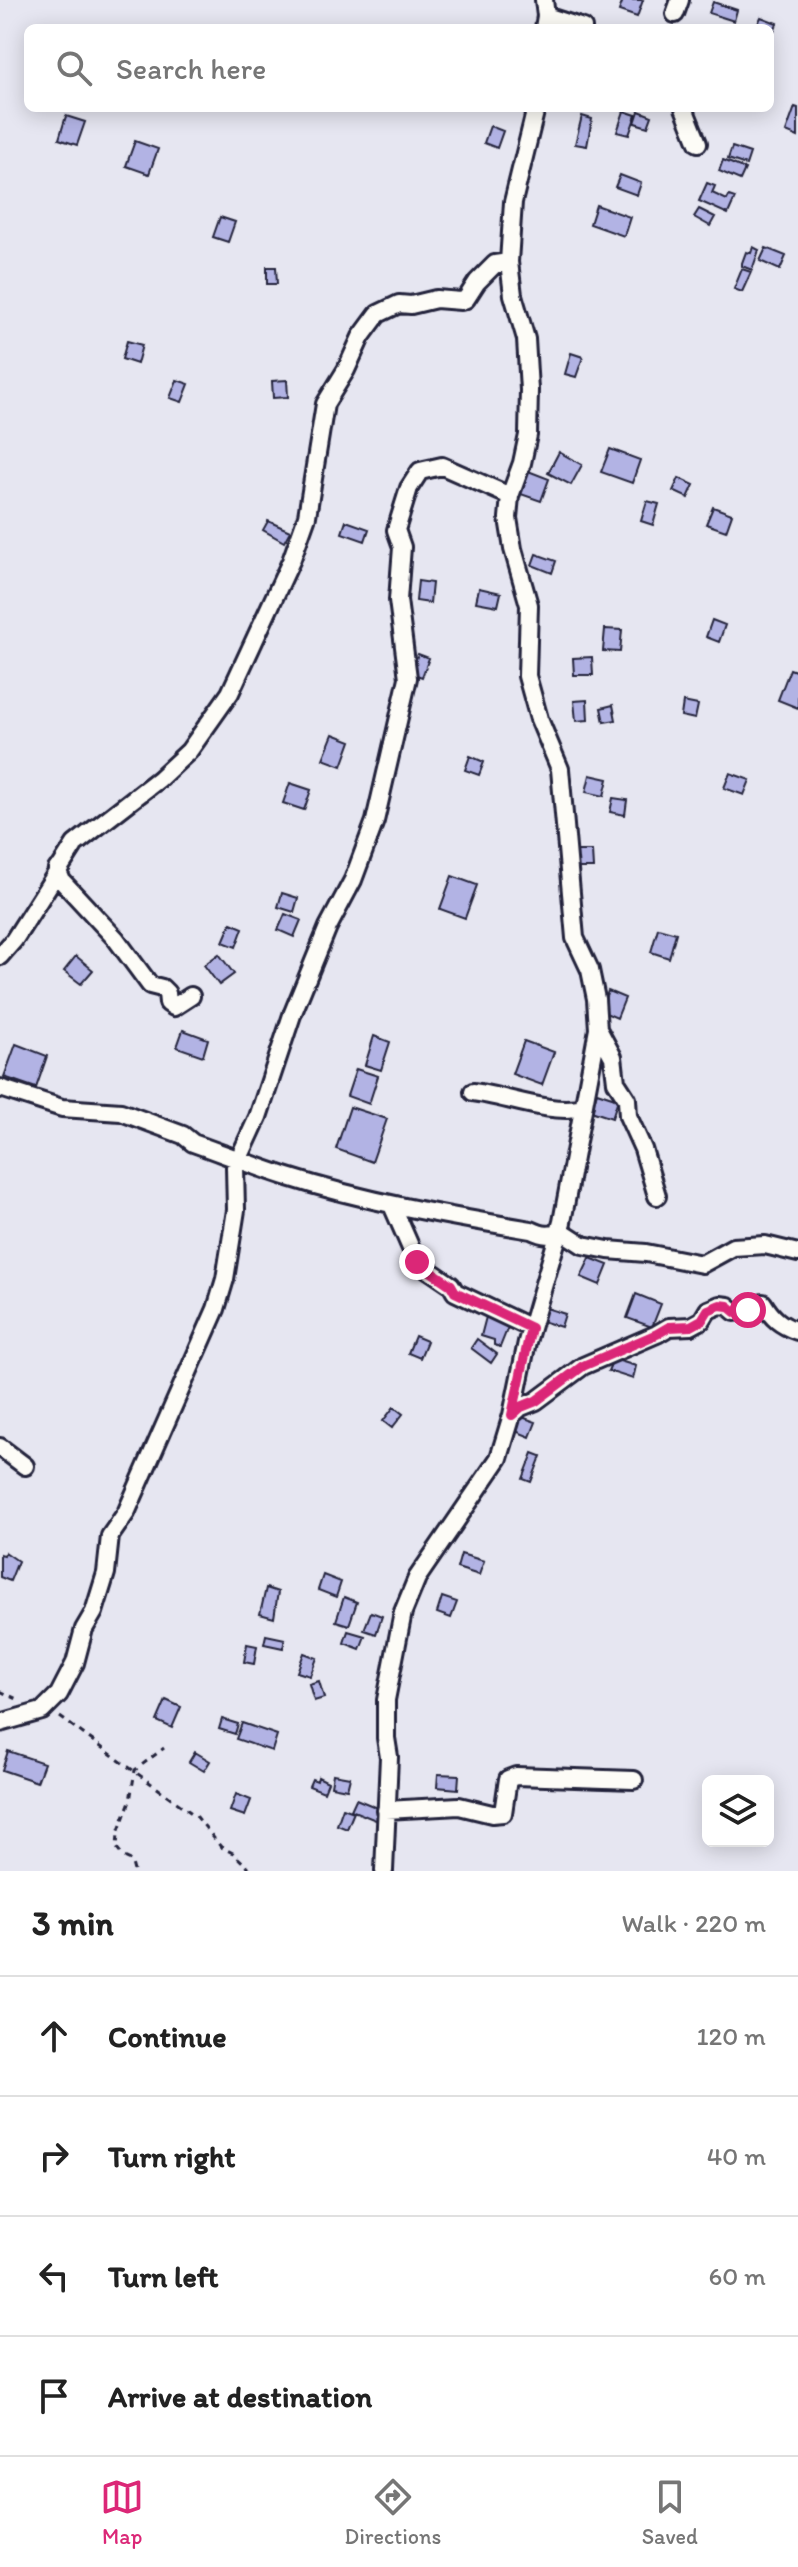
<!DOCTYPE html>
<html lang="en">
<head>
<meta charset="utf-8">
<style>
  body { margin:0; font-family:Itim,sans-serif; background:#f6f6f6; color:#222 }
  .controls { position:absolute; right:24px; bottom:24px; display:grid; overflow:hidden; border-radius:12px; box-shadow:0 4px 20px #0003 }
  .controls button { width:72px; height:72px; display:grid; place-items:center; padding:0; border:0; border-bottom:2px solid #e0e0e0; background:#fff; color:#222; font:40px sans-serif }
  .stop { position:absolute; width:24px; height:24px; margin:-18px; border:6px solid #db2777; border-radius:50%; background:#fff }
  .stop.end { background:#db2777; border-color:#fff; box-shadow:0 2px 8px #0008 }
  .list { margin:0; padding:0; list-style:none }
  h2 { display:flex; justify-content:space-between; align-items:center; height:104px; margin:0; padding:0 32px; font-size:34px }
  h2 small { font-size:26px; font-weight:400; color:#767676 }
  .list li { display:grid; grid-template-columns:52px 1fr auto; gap:24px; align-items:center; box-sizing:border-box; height:120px; padding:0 32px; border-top:2px solid #e0e0e0 }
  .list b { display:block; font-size:30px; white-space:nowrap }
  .list em { font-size:26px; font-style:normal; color:#767676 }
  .icon { flex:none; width:44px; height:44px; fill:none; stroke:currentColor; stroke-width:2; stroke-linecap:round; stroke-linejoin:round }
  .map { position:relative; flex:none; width:798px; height:1871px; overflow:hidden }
  .search { position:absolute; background:#fff; box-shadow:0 4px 20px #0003; left:24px; right:24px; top:24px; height:88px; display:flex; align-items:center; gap:20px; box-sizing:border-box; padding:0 28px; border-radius:12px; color:#767676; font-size:30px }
  .sheet { height:584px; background:#fff }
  nav { display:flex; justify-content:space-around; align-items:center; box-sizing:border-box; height:112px; border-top:2px solid #e0e0e0; background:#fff; font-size:22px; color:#767676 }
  nav a { display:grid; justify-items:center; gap:4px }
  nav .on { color:#db2777 }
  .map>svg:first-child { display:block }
  .building { fill:#b2b3e4; stroke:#22223b; stroke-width:2 }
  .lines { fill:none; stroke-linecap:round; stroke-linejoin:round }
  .minor-casing { stroke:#22223b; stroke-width:22 }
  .path { stroke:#22223b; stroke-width:3; stroke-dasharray:6 6; stroke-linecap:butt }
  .minor { stroke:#fdfcf7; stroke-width:16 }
  .route { stroke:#db2777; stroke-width:10 }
</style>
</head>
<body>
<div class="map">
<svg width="798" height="1871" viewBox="0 0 798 1871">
  <rect width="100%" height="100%" fill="#e6e6f1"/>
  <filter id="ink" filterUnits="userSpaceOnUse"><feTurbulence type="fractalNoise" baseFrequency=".0125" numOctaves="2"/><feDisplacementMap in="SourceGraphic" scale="16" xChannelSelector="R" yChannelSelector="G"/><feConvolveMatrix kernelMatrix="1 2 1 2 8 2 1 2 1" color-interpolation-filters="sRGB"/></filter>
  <g filter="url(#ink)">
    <path class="building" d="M623,0H643L637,17L619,11Z
      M713,2L737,10L734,21L709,13Z
      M761,17L777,23L770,44V28H756Z
      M795,107L798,108V137L786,132Z
      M624,111L636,115L629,135L617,132Z
      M639,111L652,116L648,127L635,123Z
      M66,116L85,122L77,145L59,139Z
      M582,116L592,119L587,146L575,144Z
      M490,126L503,131L497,148L484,143Z
      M135,141L158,149L149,174L126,166Z
      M732,147L750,153L746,165L728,159Z
      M723,160L745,169L740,180L719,171Z
      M620,175L641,183L637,195L615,187Z
      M707,183L715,186L712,193L727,200L729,196L735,198L728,214L699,201Z
      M596,205L630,217L624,236L590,224Z
      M699,209L715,217L710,226L694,217Z
      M220,217L235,222L228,242L213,237Z
      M753,247L759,250L752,270L742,266V263L746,252L751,253Z
      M766,248L786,256L780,270L760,261Z
      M267,267H276L277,284H267Z
      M742,269L751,272L742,292L734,289Z
      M127,341L142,345L137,364L122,359Z
      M571,353L583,357L576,377L565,374Z
      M177,380L189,384L182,402L170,398Z
      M287,380L288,397L273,398L272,381Z
      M610,449L640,460L632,483L601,472Z
      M559,452L582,465L571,485L548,473Z
      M523,469L549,479L541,501L515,492Z
      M679,478L694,485L688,498L673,491Z
      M647,501L659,504L653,525L641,521Z
      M713,507L732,514L726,531L706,524Z
      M268,521L290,531L284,542L263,530Z
      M346,521L369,529L365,541L342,533Z
      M536,554L556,561L552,573L532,565Z
      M418,581L432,583L430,603L416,601Z
      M479,588L501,593L498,606L476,602Z
      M712,620L725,625L719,642L706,637Z
      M605,629L622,630L620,652L603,651Z
      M418,654L429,658L422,677L411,673Z
      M592,657L593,675H574L573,658Z
      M790,669L798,672V708L778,700Z
      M587,700L588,720L576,721L574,701Z
      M683,702L698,705L695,719L681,716Z
      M613,705L616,720L604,722L601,708Z
      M333,734L351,741L342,766L323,759Z
      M470,756L484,762L479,775L465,770Z
      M730,773L750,780L744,795L724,788Z
      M590,775L608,779L604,796L586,792Z
      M290,783L311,790L304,810L283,803Z
      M613,798L627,800L625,815L610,812Z
      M573,851H592L593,868H573Z
      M452,876L477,885L465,918L440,909Z
      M282,893L298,898L294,912L278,907Z
      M285,914L301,920L294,937L278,930Z
      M231,923L243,928L236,947L223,942Z
      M658,928L676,933L669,958L651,952Z
      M219,954L234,974L219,985L204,965Z
      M76,956L93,970L81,984L64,971Z
      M608,991L625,998L617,1018L601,1011Z
      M183,1030L208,1039L203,1056L177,1047Z
      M374,1036L390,1042L381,1070L365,1065Z
      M524,1041L554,1052L542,1085L512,1074Z
      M16,1044L47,1056L36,1088L4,1077Z
      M356,1069L378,1076L369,1104L347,1096Z
      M597,1092L618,1099L612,1118L591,1111Z
      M350,1107L387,1119L372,1162L336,1149Z
      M590,1258L608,1265L600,1285L581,1277Z
      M636,1294L661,1304L652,1327L627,1318Z
      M543,1307L565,1314L561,1327L539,1320Z
      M487,1313L510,1322L500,1347L494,1345V1340L481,1336Z
      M415,1336L427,1341L420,1358L408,1353Z
      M477,1339L497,1354L491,1363L471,1348Z
      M613,1359L636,1366L633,1379L608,1371Z
      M394,1407L403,1414L392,1428L383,1421Z
      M519,1416L536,1422L530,1437L513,1430Z
      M533,1453L541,1456L531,1482L523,1479Z
      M5,1552L18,1561L10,1581L0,1577V1554L4,1555Z
      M461,1554L484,1561L479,1575L457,1568Z
      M323,1575L341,1582L336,1597L318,1590Z
      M266,1588L278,1592L274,1618L260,1614Z
      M344,1597L357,1602L349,1625L336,1621Z
      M442,1597L457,1602L451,1618L437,1613Z
      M371,1612L382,1616L376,1634L364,1630Z
      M348,1631L365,1636L360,1649L344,1643Z
      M266,1635L285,1639L283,1648L264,1644Z
      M247,1644L257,1646L254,1664L244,1662Z
      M304,1653L317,1658L310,1676L297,1672Z
      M319,1681L324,1698L314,1701L309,1684Z
      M166,1700L181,1707L172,1728L157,1721Z
      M222,1719L238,1724L235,1734L219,1729Z
      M242,1723L277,1735L272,1751L236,1739Z
      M8,1751L44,1763L37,1782L2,1770Z
      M195,1752L210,1761L204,1771L189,1762Z
      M333,1774L350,1777L347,1789L331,1786Z
      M438,1774L459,1775L458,1789L437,1787Z
      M318,1777L328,1782L324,1792L309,1786L312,1779L317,1781Z
      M236,1794L251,1800L245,1816L230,1811Z
      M356,1799L383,1810L378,1821L351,1810Z
      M343,1808L354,1812L347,1829L337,1825Z"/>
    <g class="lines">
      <g class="minor-casing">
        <path id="minor" d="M675,14L680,0
          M546,16L583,28
          M544,28L546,16L544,0
          M684,108L698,143
          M57,869L62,881L116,939L150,985L162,988L167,993L168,1003L174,1007L191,996
          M0,956L14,940L75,844L159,779L189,751L230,693L291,561L307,516L325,404L346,370L361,337L378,314L399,304L411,305L436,299L461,301L466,299L477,282L495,264L509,262
          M598,1029L613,1057L616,1082L627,1099L628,1116L643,1149L657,1196
          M0,1088L62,1108L121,1112L183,1135L193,1143C224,1154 254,1166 285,1176C366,1202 448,1216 531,1230C544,1236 549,1236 563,1232L583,1245L608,1250L646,1253L702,1264L733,1247L765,1245L798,1253
          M473,1092C506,1096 551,1115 583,1107
          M392,1205L417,1262L451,1285L455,1292L531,1328
          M512,1415L521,1407L536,1401L583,1366L657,1334L669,1327L691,1326L702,1320L708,1310L720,1305L728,1306L735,1312L748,1310L763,1303C772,1318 780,1325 797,1331
          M0,1447L25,1466
          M0,1723L42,1711L59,1694L75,1663L84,1629L94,1612L106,1573L110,1536L126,1513L216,1309L225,1279L236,1210L235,1167L258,1117L292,1015L328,927L353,880L375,821L408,678L398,600L402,547L396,530L409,488L420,471L442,466L510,496
          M386,1810L459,1806L492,1814L503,1813L508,1779L516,1776L634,1780
          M384,1871L389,1757L386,1738V1700L403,1612L417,1578L499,1458L512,1415L527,1342L562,1222L598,1029L596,999L590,970L575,938L560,769L539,719L527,676L529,605L513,549L508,518L510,496L522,463L528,435L529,390L526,339L513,295L509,262L513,202L536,108"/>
      </g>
      <path class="path" d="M0,1691L19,1700
        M60,1717L197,1817L221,1847L233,1853L252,1871
        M134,1871L131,1860L124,1857L117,1848L118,1833L130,1801L135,1770L164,1748"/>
      <use href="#minor" class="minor"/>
    </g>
  </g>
  <g class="lines" filter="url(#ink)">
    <path class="route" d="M417,1262L451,1285L455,1292L531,1328L512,1415L521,1407L536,1401L583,1366L657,1334L669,1327L691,1326L702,1320L708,1310L720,1305L728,1306L735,1312L748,1310"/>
  </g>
</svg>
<div class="controls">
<button><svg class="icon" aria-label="layers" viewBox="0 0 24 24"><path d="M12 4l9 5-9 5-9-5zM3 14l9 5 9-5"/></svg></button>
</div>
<div class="stop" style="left:748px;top:1310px"></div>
<div class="stop end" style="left:417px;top:1262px"></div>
<div class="search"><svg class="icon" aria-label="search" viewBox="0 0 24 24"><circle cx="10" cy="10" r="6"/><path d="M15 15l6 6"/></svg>Search here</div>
</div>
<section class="sheet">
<h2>3 min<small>Walk · 220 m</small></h2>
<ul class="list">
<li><svg class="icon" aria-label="ahead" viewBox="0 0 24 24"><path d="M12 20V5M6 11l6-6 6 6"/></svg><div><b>Continue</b></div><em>120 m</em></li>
<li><svg class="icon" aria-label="right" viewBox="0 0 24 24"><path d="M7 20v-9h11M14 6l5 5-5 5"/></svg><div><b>Turn right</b></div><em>40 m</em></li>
<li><svg class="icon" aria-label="left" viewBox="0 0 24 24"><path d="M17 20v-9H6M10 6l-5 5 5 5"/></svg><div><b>Turn left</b></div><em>60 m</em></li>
<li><svg class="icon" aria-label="arrive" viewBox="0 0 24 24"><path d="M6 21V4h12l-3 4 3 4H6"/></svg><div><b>Arrive at destination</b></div></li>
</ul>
</section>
<nav>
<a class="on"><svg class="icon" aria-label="map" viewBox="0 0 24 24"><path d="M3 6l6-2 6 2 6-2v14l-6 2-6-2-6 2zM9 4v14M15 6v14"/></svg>Map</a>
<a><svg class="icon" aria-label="directions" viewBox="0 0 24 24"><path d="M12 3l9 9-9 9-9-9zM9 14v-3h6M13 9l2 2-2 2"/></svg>Directions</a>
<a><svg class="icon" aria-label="saved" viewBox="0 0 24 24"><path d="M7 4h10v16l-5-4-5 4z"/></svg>Saved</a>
</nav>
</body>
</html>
